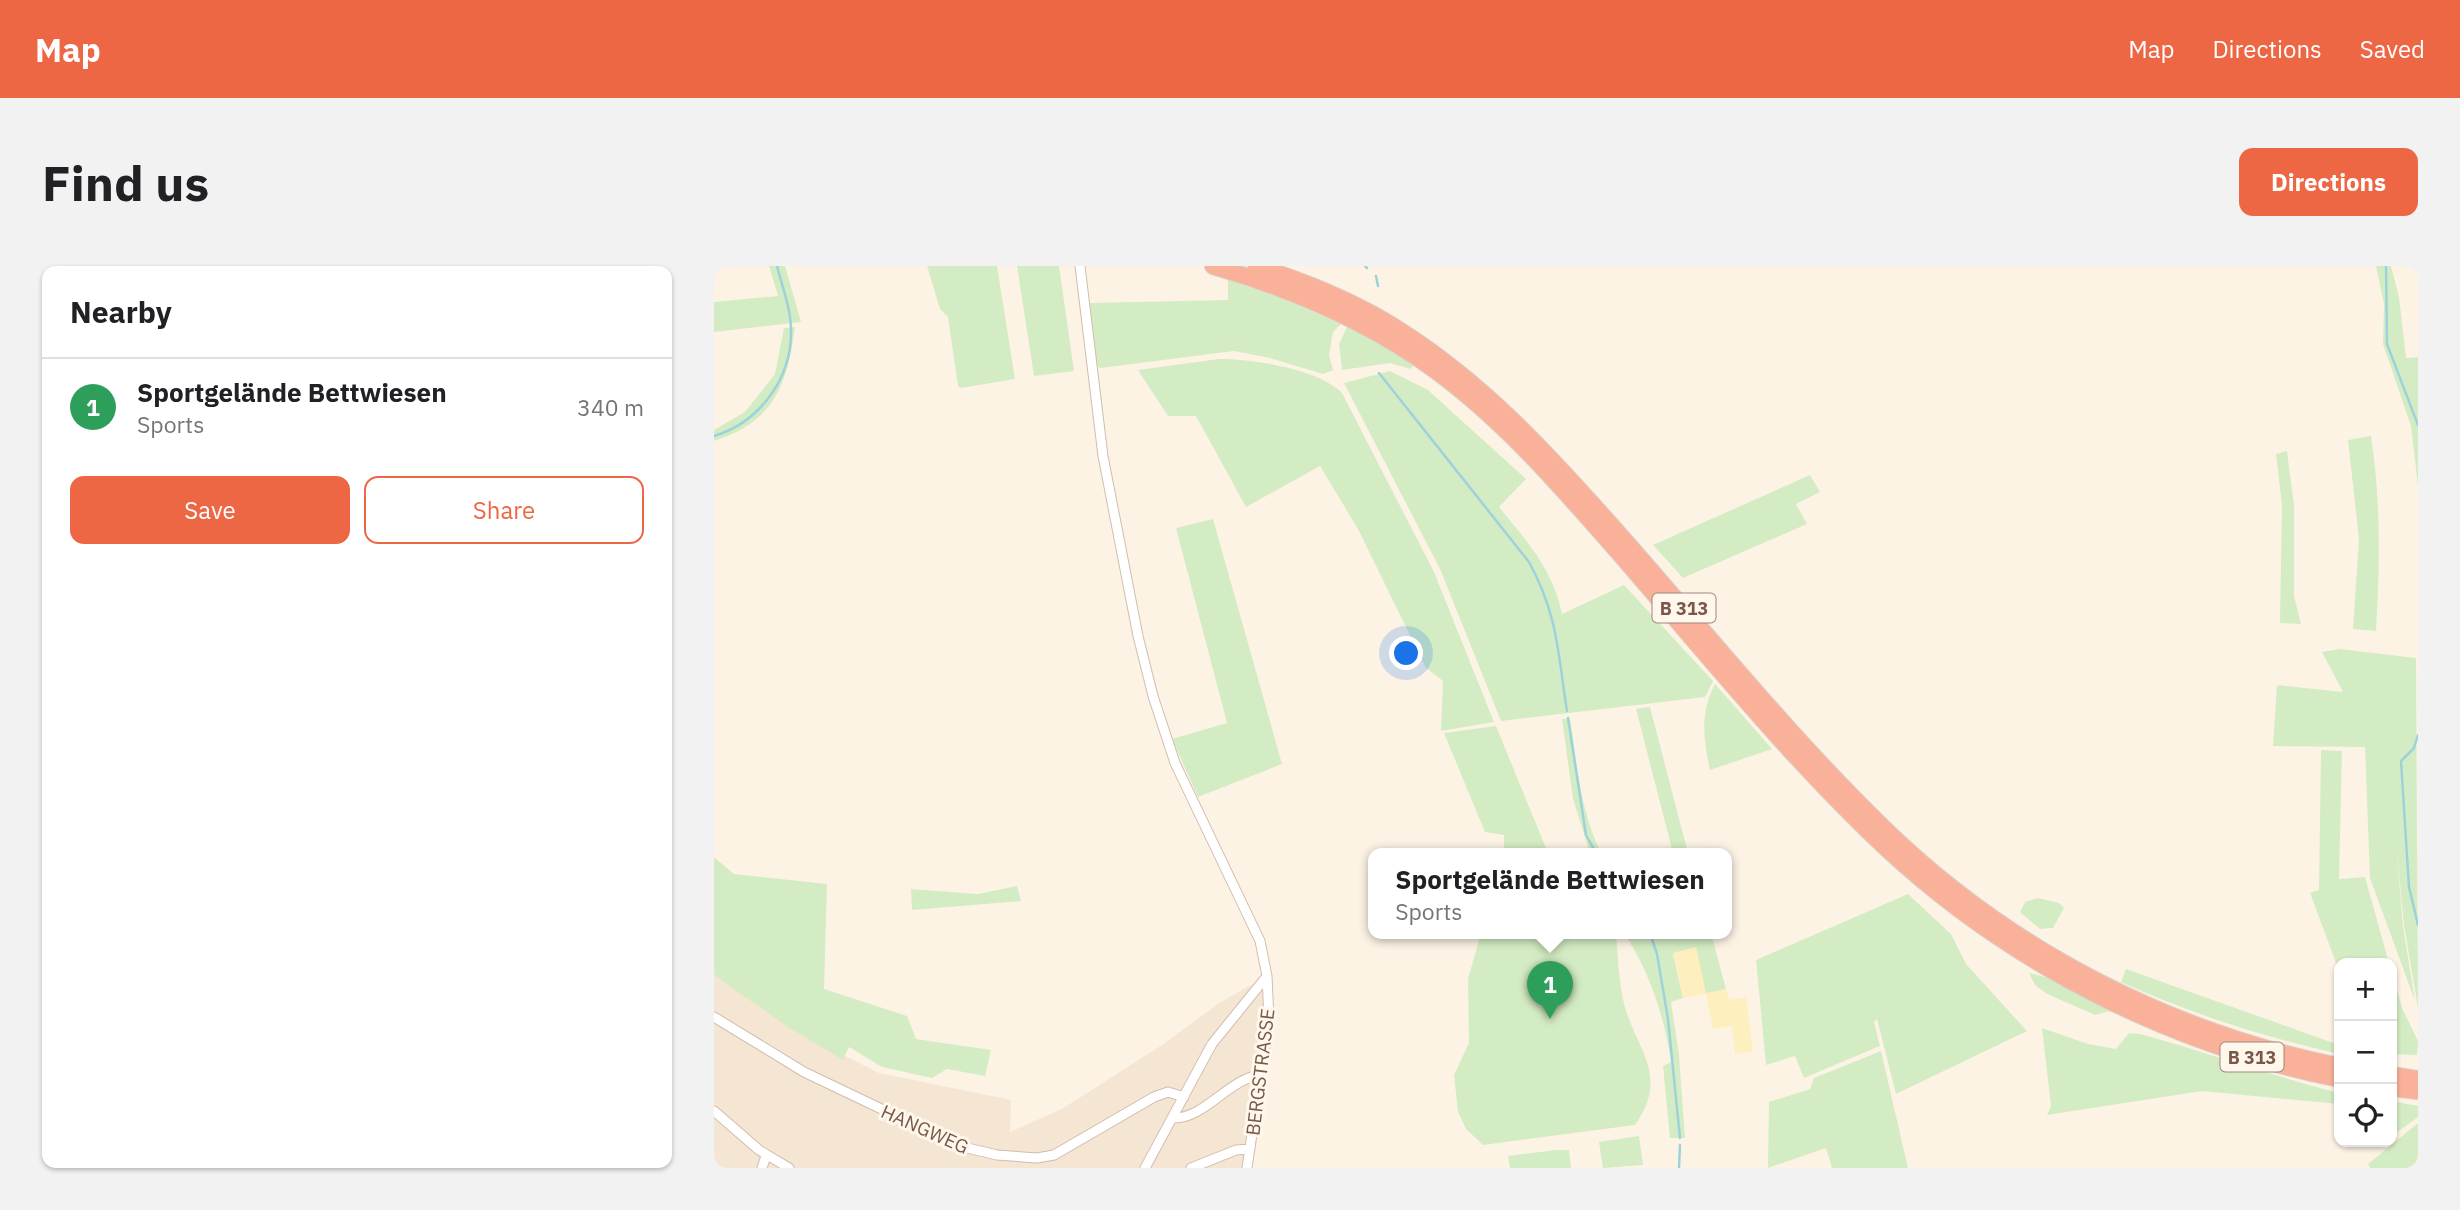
<!DOCTYPE html>
<html lang="en">
<head>
<meta charset="utf-8">
<style>
  body { margin:0; font-family:"IBM Plex Sans",sans-serif; background:#f2f2f2; color:#202124 }
  .controls { position:absolute; right:21px; bottom:21px; display:grid; overflow:hidden; border-radius:14px; box-shadow:0 2px 5px #0004 }
  .controls button { width:63px; height:63px; display:grid; place-items:center; padding:0; border:0; border-bottom:2px solid #e0e0e0; background:#fff; color:#202124; font:35px sans-serif }
  .you { position:absolute; left:693px; top:388px; width:24px; height:24px; margin:-18px; border:5px solid #fff; border-radius:50%; background:#1a73e8; box-shadow:0 0 0 10px #1a73e833 }
  .badge { display:grid; place-items:center; width:46px; height:46px; border-radius:50%; background:#ed6745; color:#fff; font-size:23px; font-weight:700 }
  .pin { position:absolute; translate:-50% -58px; filter:drop-shadow(0 2px 4px #0008) }
  .pin::after { content:''; position:absolute; top:37px; width:24px; height:21px; background:inherit; clip-path:polygon(0 0,100% 0,50% 100%) }
  .popup { position:absolute; left:654px; top:582px; width:364px; height:91px; box-sizing:border-box; display:grid; place-content:center; border-radius:14px; background:#fff; filter:drop-shadow(0 2px 5px #0005); font-size:23px; white-space:nowrap; color:#757577 }
  .popup b { font-size:26px; color:#202124 }
  .popup::after { content:''; position:absolute; left:50%; top:100%; margin-left:-14px; border:14px solid transparent; border-top-color:#fff }
  .list { margin:0; padding:0; list-style:none }
  h2 { display:flex; justify-content:space-between; align-items:center; height:91px; margin:0; padding:0 28px; font-size:30px }
  h2 small { font-size:23px; font-weight:400; color:#757577 }
  .list li { display:grid; grid-template-columns:46px 1fr auto; gap:21px; align-items:center; box-sizing:border-box; height:98px; padding:0 28px; border-top:2px solid #e0e0e0 }
  .list b { display:block; font-size:26px; white-space:nowrap }
  .list p { margin:0; font-size:23px; white-space:nowrap; color:#757577 }
  .list em { font-size:23px; font-style:normal; color:#757577 }
  .actions { display:flex; gap:14px; padding:21px 28px }
  .actions a { flex:1; padding:16px 0; border:2px solid #ed6745; border-radius:14px; text-align:center; font-size:24px; color:#ed6745 }
  .actions .main { background:#ed6745; color:#fff }
  .icon { flex:none; width:38px; height:38px; fill:none; stroke:currentColor; stroke-width:2; stroke-linecap:round; stroke-linejoin:round }
  .map { position:relative; flex:none; width:1704px; height:902px; overflow:hidden; border-radius:14px }
  header { display:flex; align-items:center; gap:42px; box-sizing:border-box; height:98px; padding:0 35px; background:#ed6745; color:#fff }
  header strong { font-size:33px }
  nav { display:flex; gap:38px; margin-inline-start:auto; font-size:24px }
  .intro { display:flex; align-items:center; justify-content:space-between; box-sizing:border-box; height:168px; padding:0 42px }
  h1 { margin:0; font-size:49px }
  .button { padding:18px 32px; border-radius:14px; background:#ed6745; color:#fff; font-size:24px; font-weight:700 }
  main { display:flex; gap:42px; padding:0 42px }
  aside { flex:1; background:#fff; border-radius:14px; box-shadow:0 2px 5px #0004 }
  .map>svg:first-child { display:block }
  .residential { fill:#f5e5d3 }
  .green { fill:#d4ecc3 }
  .sand { fill:#feefbe }
  .lines { fill:none; stroke-linecap:round; stroke-linejoin:round }
  .stream { stroke:#9ed2da; stroke-width:2.5 }
  .street-casing { stroke:#d2bdad; stroke-width:11 }
  .highway-casing { stroke:#d9d1cc; stroke-width:18 }
  .street { stroke:#fff; stroke-width:9 }
  .highway { stroke:#fab199; stroke-width:16 }
  .labels { text-anchor:middle; dominant-baseline:central; stroke-width:6; stroke-linejoin:round; paint-order:stroke }
  .shield { fill:#fff7ec; stroke:#a0887a; stroke-width:2 }
  .shield-label { font-size:18px; font-weight:bold; fill:#785949 }
  .street-label { font-size:19px; fill:#785949; stroke:#fff7ec }
</style>
</head>
<body>
<header>
<strong>Map</strong>
<nav><a>Map</a><a>Directions</a><a>Saved</a></nav>
</header>
<div class="intro"><h1>Find us</h1><a class="button">Directions</a></div>
<main>
<aside>
<h2>Nearby<small></small></h2>
<ul class="list">
<li><span class="badge" style="background:#2e9e5b">1</span><div><b>Sportgelände Bettwiesen</b><p>Sports</p></div><em>340 m</em></li>
</ul>
<div class="actions"><a class="main">Save</a><a>Share</a></div>
</aside>
<div class="map">
<svg width="1704" height="902" viewBox="0 0 1704 902">
  <rect width="100%" height="100%" fill="#fdf3e5"/>
  <path class="residential" d="M0,709L95,772L165,807L297,834L296,866L348,843L451,777L505,737L553,710L555,723L533,902H0Z"/>
  <path class="green" d="M55,0H71L87,56L0,66V36L64,30Z
    M213,0H283L301,113L247,122L244,120L234,51L226,43Z
    M303,0H345L360,105L320,110Z
    M1662,0H1677L1685,31L1692,92L1704,91V220L1697,160L1669,78L1670,38Z
    M514,14L571,33L627,58L619,66L615,89L619,104L609,108L556,92L520,85L386,102L381,98L372,37L514,34Z
    M81,61C73,119 61,155 0,175V164L31,146L61,108L70,62Z
    M633,61L642,62L700,98L697,103L676,97L628,104L625,78Z
    M505,93C539,93 604,103 628,127L720,306L780,456L727,465L729,415L712,402L644,263L606,200L532,241L482,150H454L424,104Z
    M676,105L714,124L812,213L785,241C812,274 840,305 848,348L910,319L999,415L991,431L787,455L726,303L630,117Z
    M1657,170C1667,236 1666,299 1662,365L1639,363L1645,273L1634,174Z
    M1573,185L1580,240V330L1587,358L1566,357L1568,239L1562,188Z
    M1096,209L1106,226L1082,238L1093,258L969,312L939,279Z
    M499,253L568,498L484,531L458,473L513,457L462,262Z
    M1626,383L1702,392L1704,742L1690,659L1682,578L1689,660L1701,735L1656,612L1651,481L1559,480L1563,419L1629,426L1608,386Z
    M1001,418L1058,483L996,504C989,472 986,447 1001,418Z
    M936,441L974,587H959L922,443Z
    M856,452C863,498 866,544 887,587H876L859,533L848,453Z
    M782,460L834,587H790V569L771,566L730,467Z
    M1607,484L1628,485L1625,613L1651,611L1675,697H1625V705L1596,627L1605,624Z
    M0,591L20,608L113,618L110,723L193,750L202,773L277,784L271,810L233,803L218,812L168,801L135,781L129,794L74,761L0,709Z
    M303,620L307,635L198,644L197,623L264,628Z
    M1194,628L1237,668L1252,698L1313,765L1182,828L1163,753L1160,756L1166,780L1090,812L1081,790L1052,799L1042,694Z
    M1324,632L1345,637L1350,642L1339,662L1326,663L1306,646L1311,636Z
    M767,667L902,668C904,691 905,716 910,738C923,785 956,809 921,859L769,879L752,863L744,846L740,809L755,777L754,713Z
    M910,667H997L1012,723L992,728L959,688L969,732L957,736L965,789L971,872H956L949,800L957,796C951,753 935,704 910,667Z
    M1412,703L1625,779V788C1550,771 1477,748 1407,716Z
    M1678,706L1688,742L1704,775L1703,789L1678,788Z
    M1315,707L1335,712L1400,744L1381,749L1333,728L1321,719Z
    M1328,762L1374,778L1402,783L1415,767L1426,768C1493,786 1558,810 1625,827V838L1488,825L1333,849L1337,840Z
    M1167,785L1194,902H1118L1112,882L1054,902L1055,836L1096,823L1100,812Z
    M1678,835L1704,840V851L1678,870Z
    M1704,857V902H1656L1654,898Z
    M925,870L929,899L889,902L885,876Z
    M842,884H855L857,902H796L794,890Z"/>
  <path class="sand" d="M982,681L992,727L1012,723L1015,734L1032,731L1039,786L1021,788L1018,760L999,763L992,728L969,732L959,687Z"/>
  <g class="lines">
    <path class="stream" d="M651,0L653,2
      M1672,0L1673,78L1704,159
      M662,10L664,20
      M665,107L815,296C844,349 844,388 853,445
      M0,170C46,156 78,112 77,64C77,43 68,20 63,0
      M854,452L872,569L882,587
      M1704,469L1700,482L1687,495L1695,621L1704,659
      M936,667L943,688L954,753L966,872
      M965,902L966,879"/>
    <g class="street-casing">
      <path id="street" d="M366,0L389,190L424,370L439,430L461,497L546,675L553,710L555,753L533,902
        M0,751L90,806L245,880L283,889L323,892L340,889L440,831L454,826L470,831
        M0,845L45,884L75,902
        M459,852C491,853 515,812 547,809
        M48,902L52,890
        M431,902L498,778L553,710
        M477,902L522,884L536,883"/>
    </g>
    <g class="highway-casing">
      <path id="highway" d="M499,0C577,23 652,54 718,102C790,154 847,221 905,287C992,387 1076,492 1173,583C1299,700 1458,779 1625,813
        M542,0C586,14 629,31 669,54C766,111 839,193 913,277C999,375 1082,478 1177,569C1300,686 1459,767 1625,800
        M1678,809L1704,813
        M1678,822L1704,825"/>
    </g>
    <use href="#street" class="street"/>
    <use href="#highway" class="highway"/>
  </g>
  <g class="labels">
    <g class="shield">
      <rect x="938.5" y="327.5" width="63" height="29" rx="5"/>
      <rect x="1506.5" y="776.5" width="63" height="29" rx="5"/>
    </g>
    <g class="shield-label">
      <text x="970" y="342">B 313</text>
      <text x="1538" y="791">B 313</text>
    </g>
    <g class="street-label">
      <text transform="translate(546 806) rotate(-83)">BERGSTRASSE</text>
      <text transform="translate(211 863) rotate(24)">HANGWEG</text>
    </g>
  </g>
</svg>
<div class="controls">
<button>+</button>
<button>−</button>
<button><svg class="icon" aria-label="locate" viewBox="0 0 24 24"><circle cx="12" cy="12" r="6"/><path d="M12 2v4M12 18v4M2 12h4M18 12h4"/></svg></button>
</div>
<div class="you"></div>
<div class="pin badge" style="left:836px;top:753px;background:#2e9e5b">1</div>
<div class="popup"><b>Sportgelände Bettwiesen</b>Sports</div>
</div>
</main>
</body>
</html>
